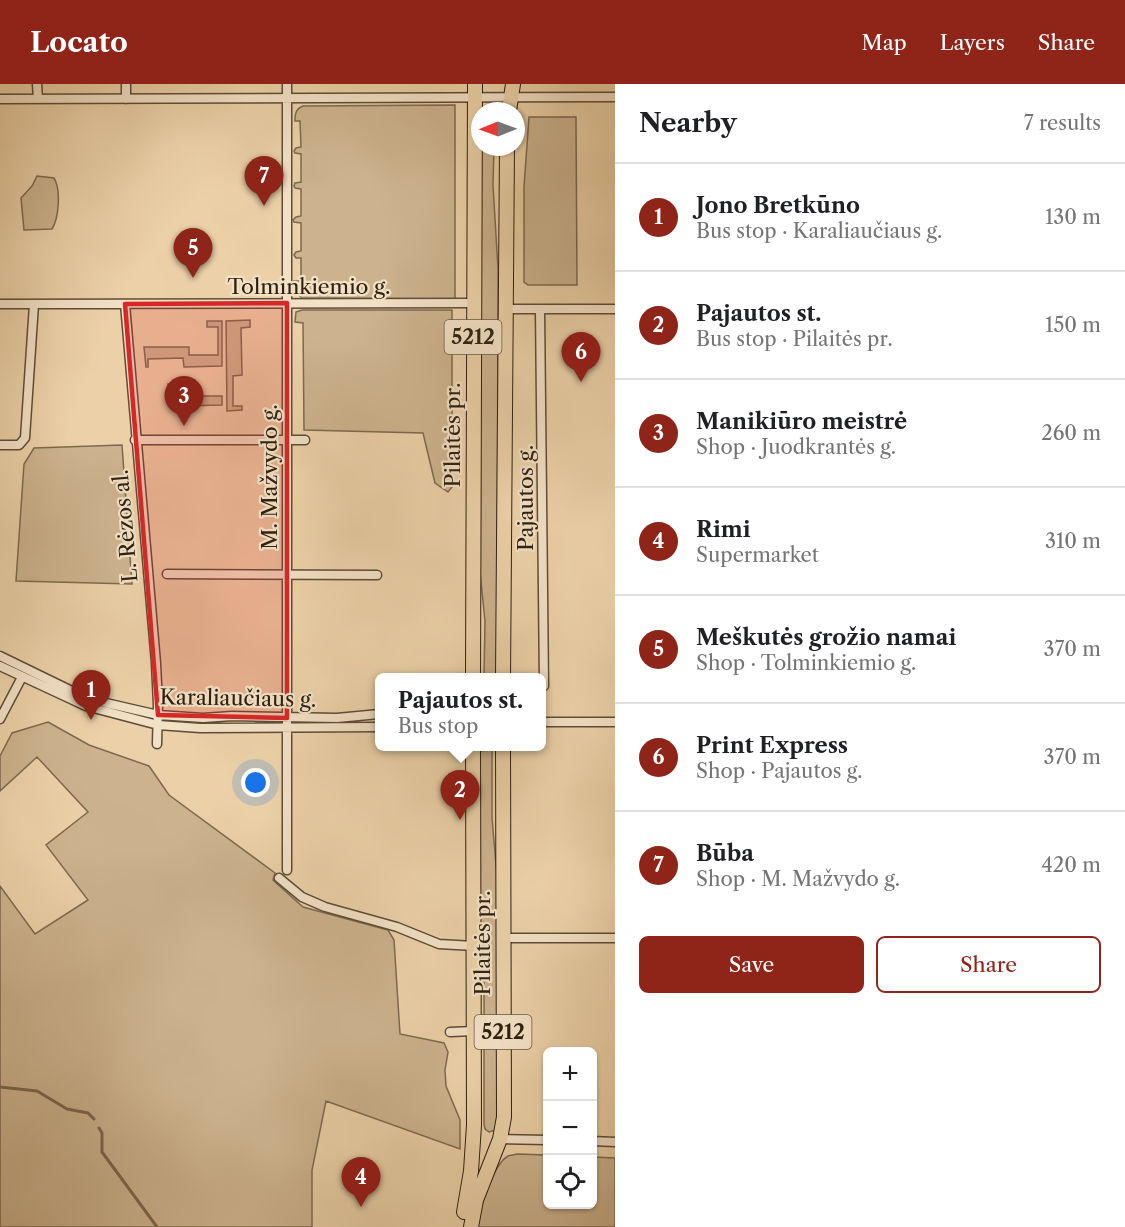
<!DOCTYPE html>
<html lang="en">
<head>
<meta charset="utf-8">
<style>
  body { margin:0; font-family:"Libre Caslon Text",serif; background:#f6f6f6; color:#202124 }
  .controls { position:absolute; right:18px; bottom:18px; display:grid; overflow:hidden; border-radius:9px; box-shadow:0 2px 4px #0004 }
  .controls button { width:54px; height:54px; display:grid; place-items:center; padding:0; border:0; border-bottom:2px solid #e0e0e0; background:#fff; color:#202124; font:30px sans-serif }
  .compass { position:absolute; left:471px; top:18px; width:54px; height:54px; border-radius:50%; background:#fff; box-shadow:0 2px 4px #0004; rotate:269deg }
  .you { position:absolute; left:256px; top:699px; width:21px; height:21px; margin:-15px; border:4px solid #fff; border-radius:50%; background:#1a73e8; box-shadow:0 0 0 9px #1a73e833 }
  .badge { display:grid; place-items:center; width:39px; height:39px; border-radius:50%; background:#8f2418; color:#fff; font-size:20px; font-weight:700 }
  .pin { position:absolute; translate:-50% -50px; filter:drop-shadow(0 2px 3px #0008) }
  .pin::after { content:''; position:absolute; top:32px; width:21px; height:18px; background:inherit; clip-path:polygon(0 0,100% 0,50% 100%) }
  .popup { position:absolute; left:375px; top:589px; width:171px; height:78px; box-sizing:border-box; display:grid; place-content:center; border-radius:9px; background:#fff; filter:drop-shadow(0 2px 4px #0005); font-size:20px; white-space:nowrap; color:#757577 }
  .popup b { font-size:22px; color:#202124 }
  .popup::after { content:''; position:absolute; left:50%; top:100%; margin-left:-12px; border:12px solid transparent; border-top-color:#fff }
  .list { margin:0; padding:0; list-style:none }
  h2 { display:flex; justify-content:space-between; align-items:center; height:78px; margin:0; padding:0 24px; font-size:26px }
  h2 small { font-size:20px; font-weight:400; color:#757577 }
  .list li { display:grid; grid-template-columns:39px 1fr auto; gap:18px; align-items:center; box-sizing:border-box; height:108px; padding:0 24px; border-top:2px solid #e0e0e0 }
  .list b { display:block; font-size:22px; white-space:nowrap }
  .list p { margin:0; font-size:20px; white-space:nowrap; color:#757577 }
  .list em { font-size:20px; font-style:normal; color:#757577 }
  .actions { display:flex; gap:12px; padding:18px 24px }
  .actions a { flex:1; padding:14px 0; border:2px solid #8f2418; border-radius:9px; text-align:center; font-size:21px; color:#8f2418 }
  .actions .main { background:#8f2418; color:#fff }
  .icon { flex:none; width:33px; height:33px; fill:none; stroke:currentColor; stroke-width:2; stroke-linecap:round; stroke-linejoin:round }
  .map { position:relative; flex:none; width:615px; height:1143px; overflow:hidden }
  header { display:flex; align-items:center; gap:36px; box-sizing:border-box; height:84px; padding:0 30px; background:#8f2418; color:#fff }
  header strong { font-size:28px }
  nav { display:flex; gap:33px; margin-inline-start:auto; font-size:21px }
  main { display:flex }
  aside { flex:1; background:#fff }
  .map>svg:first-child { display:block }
  .green { fill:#ccb38e; stroke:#7c6a50; stroke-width:1.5 }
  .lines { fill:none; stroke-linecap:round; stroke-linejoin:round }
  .stream { stroke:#79664d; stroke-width:3 }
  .street-casing { stroke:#5d4c37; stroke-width:11 }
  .primary-casing { stroke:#2d2011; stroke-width:16 }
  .street { stroke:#f3e1c6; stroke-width:8 }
  .primary { stroke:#ecd1a8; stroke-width:14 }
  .marked { fill:#d62828; fill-opacity:0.2; stroke:#d62828; stroke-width:4.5; stroke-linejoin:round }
  .labels { text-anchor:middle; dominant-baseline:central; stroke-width:4.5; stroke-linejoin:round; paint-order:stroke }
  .shield { fill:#f3e1c6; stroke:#685a47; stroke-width:1.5 }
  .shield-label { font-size:20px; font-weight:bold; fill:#2d2011 }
  .street-label { font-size:21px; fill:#2d2011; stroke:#f3e1c6 }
</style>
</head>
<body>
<header>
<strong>Locato</strong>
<nav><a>Map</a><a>Layers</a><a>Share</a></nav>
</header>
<main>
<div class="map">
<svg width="615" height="1143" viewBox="0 0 615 1143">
  <rect width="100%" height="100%" fill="#ecd1a8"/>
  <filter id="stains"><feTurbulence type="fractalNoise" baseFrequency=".00333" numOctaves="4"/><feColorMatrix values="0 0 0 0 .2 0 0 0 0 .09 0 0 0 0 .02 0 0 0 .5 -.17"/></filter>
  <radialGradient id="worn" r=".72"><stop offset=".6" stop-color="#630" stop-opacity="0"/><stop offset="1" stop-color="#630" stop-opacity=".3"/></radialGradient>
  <path class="green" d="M455,21V215L302,214C295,209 295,206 294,197H301V174H296L294,171L296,168L301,167V139L294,138L293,136L296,133L301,132V105L295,104L294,102L295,99L301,98V70L295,69L294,67L296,64L301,63L300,37H295C295,29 296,25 303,22Z
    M529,33H576L577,201H528L524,198V103Z
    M480,63H494L493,101L498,185L497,594L484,593L485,537L480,488Z
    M37,92L54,94C61,105 59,134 52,145L24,146L21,114L32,102Z
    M302,226H452V403L448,408L435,399L423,349L304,346L303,239L295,238L296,228Z
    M250,236V243L241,244L242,291L233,292V322H242V326L227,327L226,237Z
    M207,237H222V282L184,283L183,274L148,275V283H146L144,263H189V271H218V243H207Z
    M186,299L187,312H222V321L179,322V311H168V300Z
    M122,361L132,500L16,497L24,380L34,364Z
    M48,638L89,661L149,682L169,711L275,789L273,796L303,823L388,846L394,856L400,950L444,959L448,968L445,986L446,1002L460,1036V1065L326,1017L312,1086V1143H0V802L35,850L88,816L46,761L88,728L37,673L0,707V672L12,649Z
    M492,666V734L497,792L498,1030L496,1046L489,1048L485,1045L484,1040V865L480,840L479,667Z
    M517,1070L547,1071L548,1120H592L593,1073L615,1074V1143H477C479,1127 493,1080 508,1072C510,1071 514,1071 517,1070Z"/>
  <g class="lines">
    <path class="stream" d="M0,1003L37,1007L67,1025L88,1029L94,1035
      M99,1044L102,1049V1068L157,1143"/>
    <g class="street-casing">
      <path id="street" d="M37,0L38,15
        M287,0V786
        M0,15L615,13
        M126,15V0
        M0,220L473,219
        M125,220L156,579L158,621L157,660
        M505,225H615
        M540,225L544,602
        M135,356H305
        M0,361H19L25,354L34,220
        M167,490L377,491
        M0,572L76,609L106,619L158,631L203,634L232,632L337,634L379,630
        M0,582L86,622L158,641L200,644L379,643
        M0,635L22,593
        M541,638H615
        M279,794L302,813L325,823L397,843L439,860L474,862
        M504,854H615
        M450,948L474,947
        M500,1055L548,1056
        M592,1057L615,1058"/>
    </g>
    <g class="primary-casing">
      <path id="primary" d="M509,27L513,0
        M473,594L475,0
        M503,594L507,63
        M464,1128L471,1087L474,1041L473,662
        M471,1143L476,1116L500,1055L504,1033L503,662"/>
    </g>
    <use href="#street" class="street"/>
    <use href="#primary" class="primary"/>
  </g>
  <path class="marked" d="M287,219V634L158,631L125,220Z"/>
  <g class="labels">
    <g class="shield">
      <rect x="444.5" y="236" width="57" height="34" rx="4.5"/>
      <rect x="474.5" y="931" width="57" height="34" rx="4.5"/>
    </g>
    <g class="shield-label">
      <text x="473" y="253">5212</text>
      <text x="503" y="948">5212</text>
    </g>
    <g class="street-label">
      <text x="309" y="202">Tolminkiemio g.</text>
      <text transform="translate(452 351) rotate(-90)">Pilaitės pr.</text>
      <text transform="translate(269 393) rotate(-90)">M. Mažvydo g.</text>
      <text transform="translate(525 414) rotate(-90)">Pajautos g.</text>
      <text transform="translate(125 442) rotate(-95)">L. Rėzos al.</text>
      <text transform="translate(238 614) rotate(1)">Karaliaučiaus g.</text>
      <text transform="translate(482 859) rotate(-90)">Pilaitės pr.</text>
    </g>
  </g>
  <rect width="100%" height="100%" filter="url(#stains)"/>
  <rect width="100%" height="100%" fill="url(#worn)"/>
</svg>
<div class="controls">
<button>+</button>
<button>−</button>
<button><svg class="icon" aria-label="locate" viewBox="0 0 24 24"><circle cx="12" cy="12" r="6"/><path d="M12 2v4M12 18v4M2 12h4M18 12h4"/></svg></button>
</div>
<svg class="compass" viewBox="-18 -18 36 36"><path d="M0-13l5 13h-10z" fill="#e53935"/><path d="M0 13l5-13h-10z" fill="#757577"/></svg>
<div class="you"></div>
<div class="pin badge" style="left:91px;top:636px">1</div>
<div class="pin badge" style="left:460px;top:736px">2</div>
<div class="popup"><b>Pajautos st.</b>Bus stop</div>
<div class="pin badge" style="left:184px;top:342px">3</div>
<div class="pin badge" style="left:361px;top:1123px">4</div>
<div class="pin badge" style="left:193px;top:194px">5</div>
<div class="pin badge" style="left:581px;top:298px">6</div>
<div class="pin badge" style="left:264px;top:122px">7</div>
</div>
<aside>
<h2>Nearby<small>7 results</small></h2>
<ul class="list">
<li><span class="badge">1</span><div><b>Jono Bretkūno</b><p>Bus stop · Karaliaučiaus g.</p></div><em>130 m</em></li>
<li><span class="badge">2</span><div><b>Pajautos st.</b><p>Bus stop · Pilaitės pr.</p></div><em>150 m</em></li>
<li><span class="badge">3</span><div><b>Manikiūro meistrė</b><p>Shop · Juodkrantės g.</p></div><em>260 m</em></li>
<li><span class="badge">4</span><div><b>Rimi</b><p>Supermarket</p></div><em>310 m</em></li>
<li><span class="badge">5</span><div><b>Meškutės grožio namai</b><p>Shop · Tolminkiemio g.</p></div><em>370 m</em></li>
<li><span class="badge">6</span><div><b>Print Express</b><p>Shop · Pajautos g.</p></div><em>370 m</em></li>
<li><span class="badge">7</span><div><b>Būba</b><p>Shop · M. Mažvydo g.</p></div><em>420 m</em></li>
</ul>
<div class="actions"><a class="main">Save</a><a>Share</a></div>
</aside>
</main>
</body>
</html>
